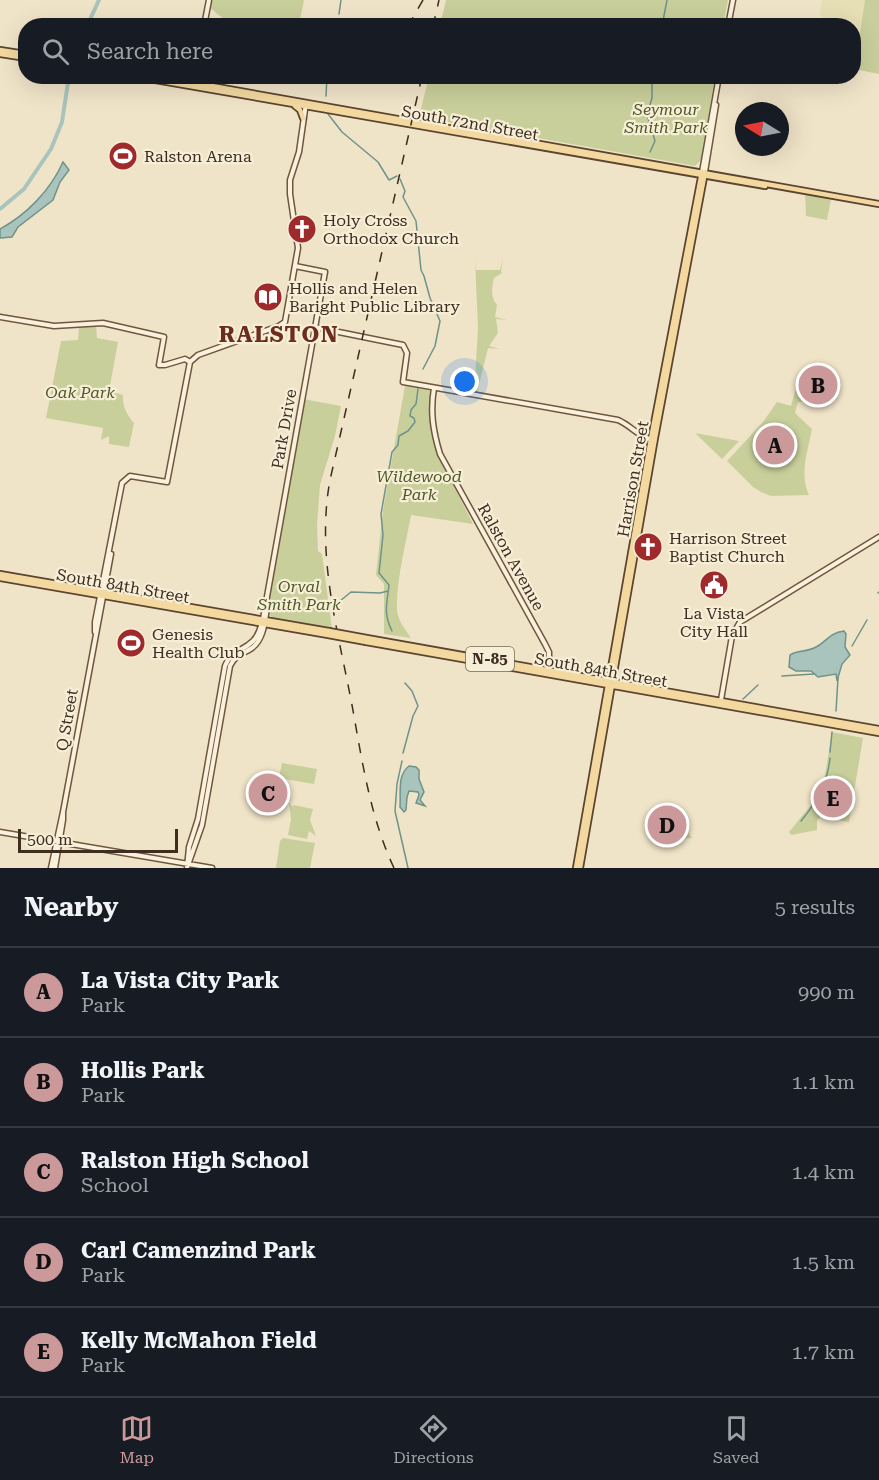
<!DOCTYPE html>
<html lang="en">
<head>
<meta charset="utf-8">
<style>
  body { margin:0; font-family:"Roboto Serif",serif; background:#242831; color:#f1f3f6 }
  .compass { position:absolute; left:735px; top:102px; width:54px; height:54px; border-radius:50%; background:#171b24; box-shadow:0 6px 24px #0002; rotate:280deg }
  .scale { position:absolute; left:18px; bottom:15px; width:160px; box-sizing:border-box; padding-left:6px; border:3px solid #3d2e20; border-top:0; font-size:16px; line-height:21px; white-space:nowrap; color:#3d2e20; -webkit-text-stroke:4px #f7eed8; paint-order:stroke }
  .you { position:absolute; left:465px; top:382px; width:21px; height:21px; margin:-15px; border:4px solid #fff; border-radius:50%; background:#1a73e8; box-shadow:0 0 0 9px #1a73e833 }
  .badge { display:grid; place-items:center; width:39px; height:39px; border-radius:50%; background:#cc999b; color:#111; font-size:20px; font-weight:700 }
  .pin { position:absolute; translate:-50% -50%; border:3px solid #fff; box-shadow:0 2px 6px #0006 }
  .list { margin:0; padding:0; list-style:none }
  h2 { display:flex; justify-content:space-between; align-items:center; height:78px; margin:0; padding:0 24px; font-size:26px }
  h2 small { font-size:20px; font-weight:400; color:#9ea1a6 }
  .list li { display:grid; grid-template-columns:39px 1fr auto; gap:18px; align-items:center; box-sizing:border-box; height:90px; padding:0 24px; border-top:2px solid #363941 }
  .list b { display:block; font-size:22px; white-space:nowrap }
  .list p { margin:0; font-size:20px; white-space:nowrap; color:#9ea1a6 }
  .list em { font-size:20px; font-style:normal; color:#9ea1a6 }
  .icon { flex:none; width:33px; height:33px; fill:none; stroke:currentColor; stroke-width:2; stroke-linecap:round; stroke-linejoin:round }
  .map { position:relative; flex:none; width:879px; height:868px; overflow:hidden }
  .search { position:absolute; background:#171b24; box-shadow:0 6px 24px #0002; left:18px; right:18px; top:18px; height:66px; display:flex; align-items:center; gap:15px; box-sizing:border-box; padding:0 21px; border-radius:24px; color:#9ea1a6; font-size:22px }
  .sheet { height:528px; background:#171b24 }
  nav { display:flex; justify-content:space-around; align-items:center; box-sizing:border-box; height:84px; border-top:2px solid #363941; background:#171b24; font-size:16px; color:#9ea1a6 }
  nav a { display:grid; justify-items:center; gap:3px }
  nav .on { color:#cc999b }
  .map>svg:first-child { display:block }
  .farmland { fill:#e6deb5 }
  .green { fill:#c9cf9b }
  .water { fill:#a9c4bc; stroke:#6f938a; stroke-width:1.5 }
  .lines { fill:none; stroke-linecap:round; stroke-linejoin:round }
  .stream { stroke:#6f938a; stroke-width:1.5 }
  .river { stroke:#a9c4bc; stroke-width:4 }
  .secondary-casing { stroke:#6f573f; stroke-width:7 }
  .primary-casing { stroke:#5b4430; stroke-width:8 }
  .secondary { stroke:#faf1dc; stroke-width:4 }
  .primary { stroke:#f3d9a0; stroke-width:4.5 }
  .rail { stroke:#3d2e20; stroke-width:1.5; stroke-dasharray:10 10; stroke-linecap:butt }
  .primary-bridge-casing { stroke:#5b4430; stroke-width:8; stroke-linecap:butt }
  .primary-bridge { stroke:#f3d9a0; stroke-width:4.5 }
  .labels { text-anchor:middle; dominant-baseline:central; stroke-width:4.5; stroke-linejoin:round; paint-order:stroke }
  .shield { fill:#f7eed8; stroke:#756857; stroke-width:1.5 }
  .shield-label { font-size:15px; font-weight:bold; fill:#3d2e20 }
  .park-label { font-size:16px; font-style:italic; fill:#4d5a26; stroke:#f7eed8 }
  .street-label { font-size:16px; fill:#3d2e20; stroke:#f7eed8 }
  .poi-label { font-size:16px; fill:#3d2e20; stroke:#f7eed8; text-anchor:start }
  .district-label { font-size:22px; font-weight:bold; letter-spacing:1.5px; fill:#6b2e1e; stroke:#f7eed8 }
</style>
</head>
<body>
<div class="map">
<svg width="879" height="868" viewBox="0 0 879 868">
  <rect width="100%" height="100%" fill="#f0e4c8"/>
  <path class="farmland" d="M822,0H865L855,54L854,55V26L826,25L820,13Z"/>
  <path class="green" d="M210,0H304L299,25L255,26L251,23L249,25H231L209,7Z
    M446,0H728L723,25H440Z
    M865,0H879V74L854,69Z
    M429,76H715V77L701,160L695,166L419,117Z
    M805,194L831,199L827,220L806,216Z
    M475,258L476,270H500L503,258L501,271L502,273L494,278C492,287 490,297 497,305L495,317L507,320L496,319L498,333L489,346L500,349L488,348L477,393L461,390L462,379H475L478,328Z
    M96,325L97,338L118,342L109,391L123,395C122,406 127,415 134,423L129,447L109,444V436L101,440L103,428L46,418L61,341L78,340L79,326Z
    M405,386L432,391L430,424L436,450L473,524L411,515C406,543 396,581 397,609C397,619 405,629 411,638L384,634V584L376,575L383,510Z
    M795,391L806,393L805,402H798L795,413L812,429C808,451 799,474 809,495L771,496L761,492L753,487L727,461L763,422L777,402L791,406Z
    M303,399L341,406L335,436L320,485L317,525L318,551L322,554L332,629C318,627 274,625 267,612Z
    M695,433L739,441L722,459Z
    M832,732L863,738L849,822L821,817L817,820V830L791,835L789,832L810,806L825,775Z
    M282,763L317,769L314,784L279,778Z
    M289,803L293,807L294,805L313,809L310,820L316,836L309,831L307,839L288,835L291,819Z
    M668,805L692,838L652,840L656,831L648,819Z
    M283,838L315,843L310,868H276L280,841Z"/>
  <path class="water" d="M63,162L69,170L60,182L53,200L18,227L12,237L0,238V229C26,215 50,191 63,162Z
    M844,631L846,634L845,647L850,655L842,664L837,681L836,674L818,677L811,671H796L789,667L790,655C797,650 806,652 814,648C826,643 828,633 844,631Z
    M409,766L416,767L419,770V779L424,792L420,800L425,806L416,803L419,795L418,792L409,791L407,797L406,810L404,812L400,807C401,793 397,775 409,766Z"/>
  <g class="lines">
    <path class="stream" d="M339,14L341,0
      M337,26L338,21
      M662,26L667,0
      M326,96L327,76
      M328,114L342,132L378,162L389,180L397,176
      M650,152L655,141L647,115L652,98V76
      M400,179L405,191L403,197L416,221L421,270L424,276L430,298L440,321L435,346L423,369
      M878,593L879,592
      M340,601L351,592L380,593L388,591
      M392,631C383,613 387,604 389,585L379,573L383,535L381,514L392,452L398,445L399,436L408,431L415,422L414,418L410,416L411,410L416,404L418,389
      M852,646L867,620
      M782,676L814,674
      M743,699L758,685
      M836,711L838,678
      M830,752L832,732
      M403,753L413,716L418,706L412,691L405,683
      M402,761L397,784L395,811L408,868
      M801,821C816,803 828,781 830,758"/>
    <path class="river" d="M87,26L99,0
      M0,209L24,189L51,149L62,122L69,76"/>
    <g class="secondary-casing">
      <path id="secondary" d="M204,26L209,0
        M728,26L733,0
        M702,172L719,76
        M705,172L716,105
        M0,317L54,326L103,323L164,337L159,365H165L185,359L190,362
        M314,327L403,345L407,353L403,382L618,420C632,426 638,437 653,440
        M434,388C430,412 433,431 440,454L545,644L549,652V669
        M95,632V622L122,483L130,476L167,482L190,362L198,355L279,326L285,322L298,248L290,194V180L299,152L306,103
        M721,700L732,636L740,622L879,537
        M0,832L212,868
        M189,862L202,825L230,666C235,655 243,654 252,648C264,639 265,621 267,607
        M51,868L63,812
        M55,868L63,820V812L111,554
        M187,868L189,847L198,819L225,666C232,649 242,652 253,641C263,631 265,606 268,591L325,272L295,266"/>
    </g>
    <g class="primary-casing">
      <path id="primary" d="M0,50L26,54
        M0,54L26,58
        M132,76L765,186
        M155,76L879,204
        M295,106L300,110L303,118
        M0,574L329,631
        M0,578L328,635
        M367,638L879,729
        M366,642L879,733
        M576,868L651,439L702,172
        M580,868L655,438L705,172"/>
    </g>
    <use href="#secondary" class="secondary"/>
    <use href="#primary" class="primary"/>
    <path class="rail" d="M408,26L423,0
      M433,26L439,0
      M394,868C370,817 362,760 352,705C338,631 316,556 330,480L422,76"/>
    <g class="primary-bridge-casing">
      <path id="primary-bridge" d="M329,631L367,638
        M328,635L366,642"/>
    </g>
    <use href="#primary-bridge" class="primary-bridge"/>
  </g>
  <defs>
    <g id="stadium-disc" transform="scale(1.5)"><circle r="9.5" fill="#9e2a2b" stroke="#f7eed8"/><path d="M0-5a6.5 5 0 1 0 0 10a6.5 5 0 1 0 0-10ZM-3.5-1.8h7v3.6h-7Z" fill="#fff"/></g>
    <g id="church-disc" transform="scale(1.5)"><circle r="9.5" fill="#9e2a2b" stroke="#f7eed8"/><path d="M-1.2-6h2.4v3.5h3.3v2.4h-3.3V6h-2.4V-.1h-3.3v-2.4h3.3Z" fill="#fff"/></g>
    <g id="library-disc" transform="scale(1.5)"><circle r="9.5" fill="#9e2a2b" stroke="#f7eed8"/><path d="M-6-4Q-3-5.5-.7-3.5V5Q-3 3-6 4ZM6-4Q3-5.5 .7-3.5V5Q3 3 6 4Z" fill="#fff"/></g>
    <g id="civic-disc" transform="scale(1.5)"><circle r="9.5" fill="#9e2a2b" stroke="#f7eed8"/><path d="M-.6-6.5H3V-4.5H.6V-3L4-1V1h2V6H-6V1h2V-1L-.6-3ZM-1.2 2.5V6h2.4V2.5Z" fill="#fff"/></g>
  </defs>
  <g fill-rule="evenodd">
    <use href="#stadium-disc" x="123" y="156"/>
    <use href="#church-disc" x="302" y="229"/>
    <use href="#library-disc" x="268" y="297"/>
    <use href="#church-disc" x="648" y="547"/>
    <use href="#civic-disc" x="714" y="585"/>
    <use href="#stadium-disc" x="131" y="643"/>
  </g>
  <g class="labels">
    <rect class="shield" x="466" y="647" width="48" height="24" rx="4.5"/>
    <g class="shield-label">
      <text x="490" y="659">N-85</text>
    </g>
    <g class="park-label">
      <text x="666" y="109">Seymour<tspan x="666" dy="18">Smith Park</tspan></text>
      <text x="80" y="392">Oak Park</text>
      <text x="419" y="476">Wildewood<tspan x="419" dy="18">Park</tspan></text>
      <text x="299" y="586">Orval<tspan x="299" dy="18">Smith Park</tspan></text>
    </g>
    <g class="street-label">
      <text transform="translate(470 123) rotate(10)">South 72nd Street</text>
      <text transform="translate(284 429) rotate(-80)">Park Drive</text>
      <text transform="translate(633 479) rotate(-80)">Harrison Street</text>
      <text transform="translate(511 557) rotate(61)">Ralston Avenue</text>
      <text transform="translate(123 586) rotate(10)">South 84th Street</text>
      <text transform="translate(601 670) rotate(10)">South 84th Street</text>
      <text transform="translate(67 720) rotate(-80)">Q Street</text>
    </g>
    <g class="poi-label">
      <text x="144" y="156">Ralston Arena</text>
      <text x="323" y="220">Holy Cross<tspan x="323" dy="18">Orthodox Church</tspan></text>
      <text x="289" y="288">Hollis and Helen<tspan x="289" dy="18">Baright Public Library</tspan></text>
      <text x="669" y="538">Harrison Street<tspan x="669" dy="18">Baptist Church</tspan></text>
      <text x="714" y="613" text-anchor="middle">La Vista<tspan x="714" dy="18">City Hall</tspan></text>
      <text x="152" y="634">Genesis<tspan x="152" dy="18">Health Club</tspan></text>
    </g>
    <g class="district-label">
      <text x="279" y="334">RALSTON</text>
    </g>
  </g>
</svg>
<svg class="compass" viewBox="-18 -18 36 36"><path d="M0-13l5 13h-10z" fill="#e53935"/><path d="M0 13l5-13h-10z" fill="#9ea1a6"/></svg>
<div class="scale">500 m</div>
<div class="you"></div>
<div class="pin badge" style="left:775px;top:445px">A</div>
<div class="pin badge" style="left:818px;top:385px">B</div>
<div class="pin badge" style="left:268px;top:793px">C</div>
<div class="pin badge" style="left:667px;top:825px">D</div>
<div class="pin badge" style="left:833px;top:798px">E</div>
<div class="search"><svg class="icon" aria-label="search" viewBox="0 0 24 24"><circle cx="10" cy="10" r="6"/><path d="M15 15l6 6"/></svg>Search here</div>
</div>
<section class="sheet">
<h2>Nearby<small>5 results</small></h2>
<ul class="list">
<li><span class="badge">A</span><div><b>La Vista City Park</b><p>Park</p></div><em>990 m</em></li>
<li><span class="badge">B</span><div><b>Hollis Park</b><p>Park</p></div><em>1.1 km</em></li>
<li><span class="badge">C</span><div><b>Ralston High School</b><p>School</p></div><em>1.4 km</em></li>
<li><span class="badge">D</span><div><b>Carl Camenzind Park</b><p>Park</p></div><em>1.5 km</em></li>
<li><span class="badge">E</span><div><b>Kelly McMahon Field</b><p>Park</p></div><em>1.7 km</em></li>
</ul>
</section>
<nav>
<a class="on"><svg class="icon" aria-label="map" viewBox="0 0 24 24"><path d="M3 6l6-2 6 2 6-2v14l-6 2-6-2-6 2zM9 4v14M15 6v14"/></svg>Map</a>
<a><svg class="icon" aria-label="directions" viewBox="0 0 24 24"><path d="M12 3l9 9-9 9-9-9zM9 14v-3h6M13 9l2 2-2 2"/></svg>Directions</a>
<a><svg class="icon" aria-label="saved" viewBox="0 0 24 24"><path d="M7 4h10v16l-5-4-5 4z"/></svg>Saved</a>
</nav>
</body>
</html>
